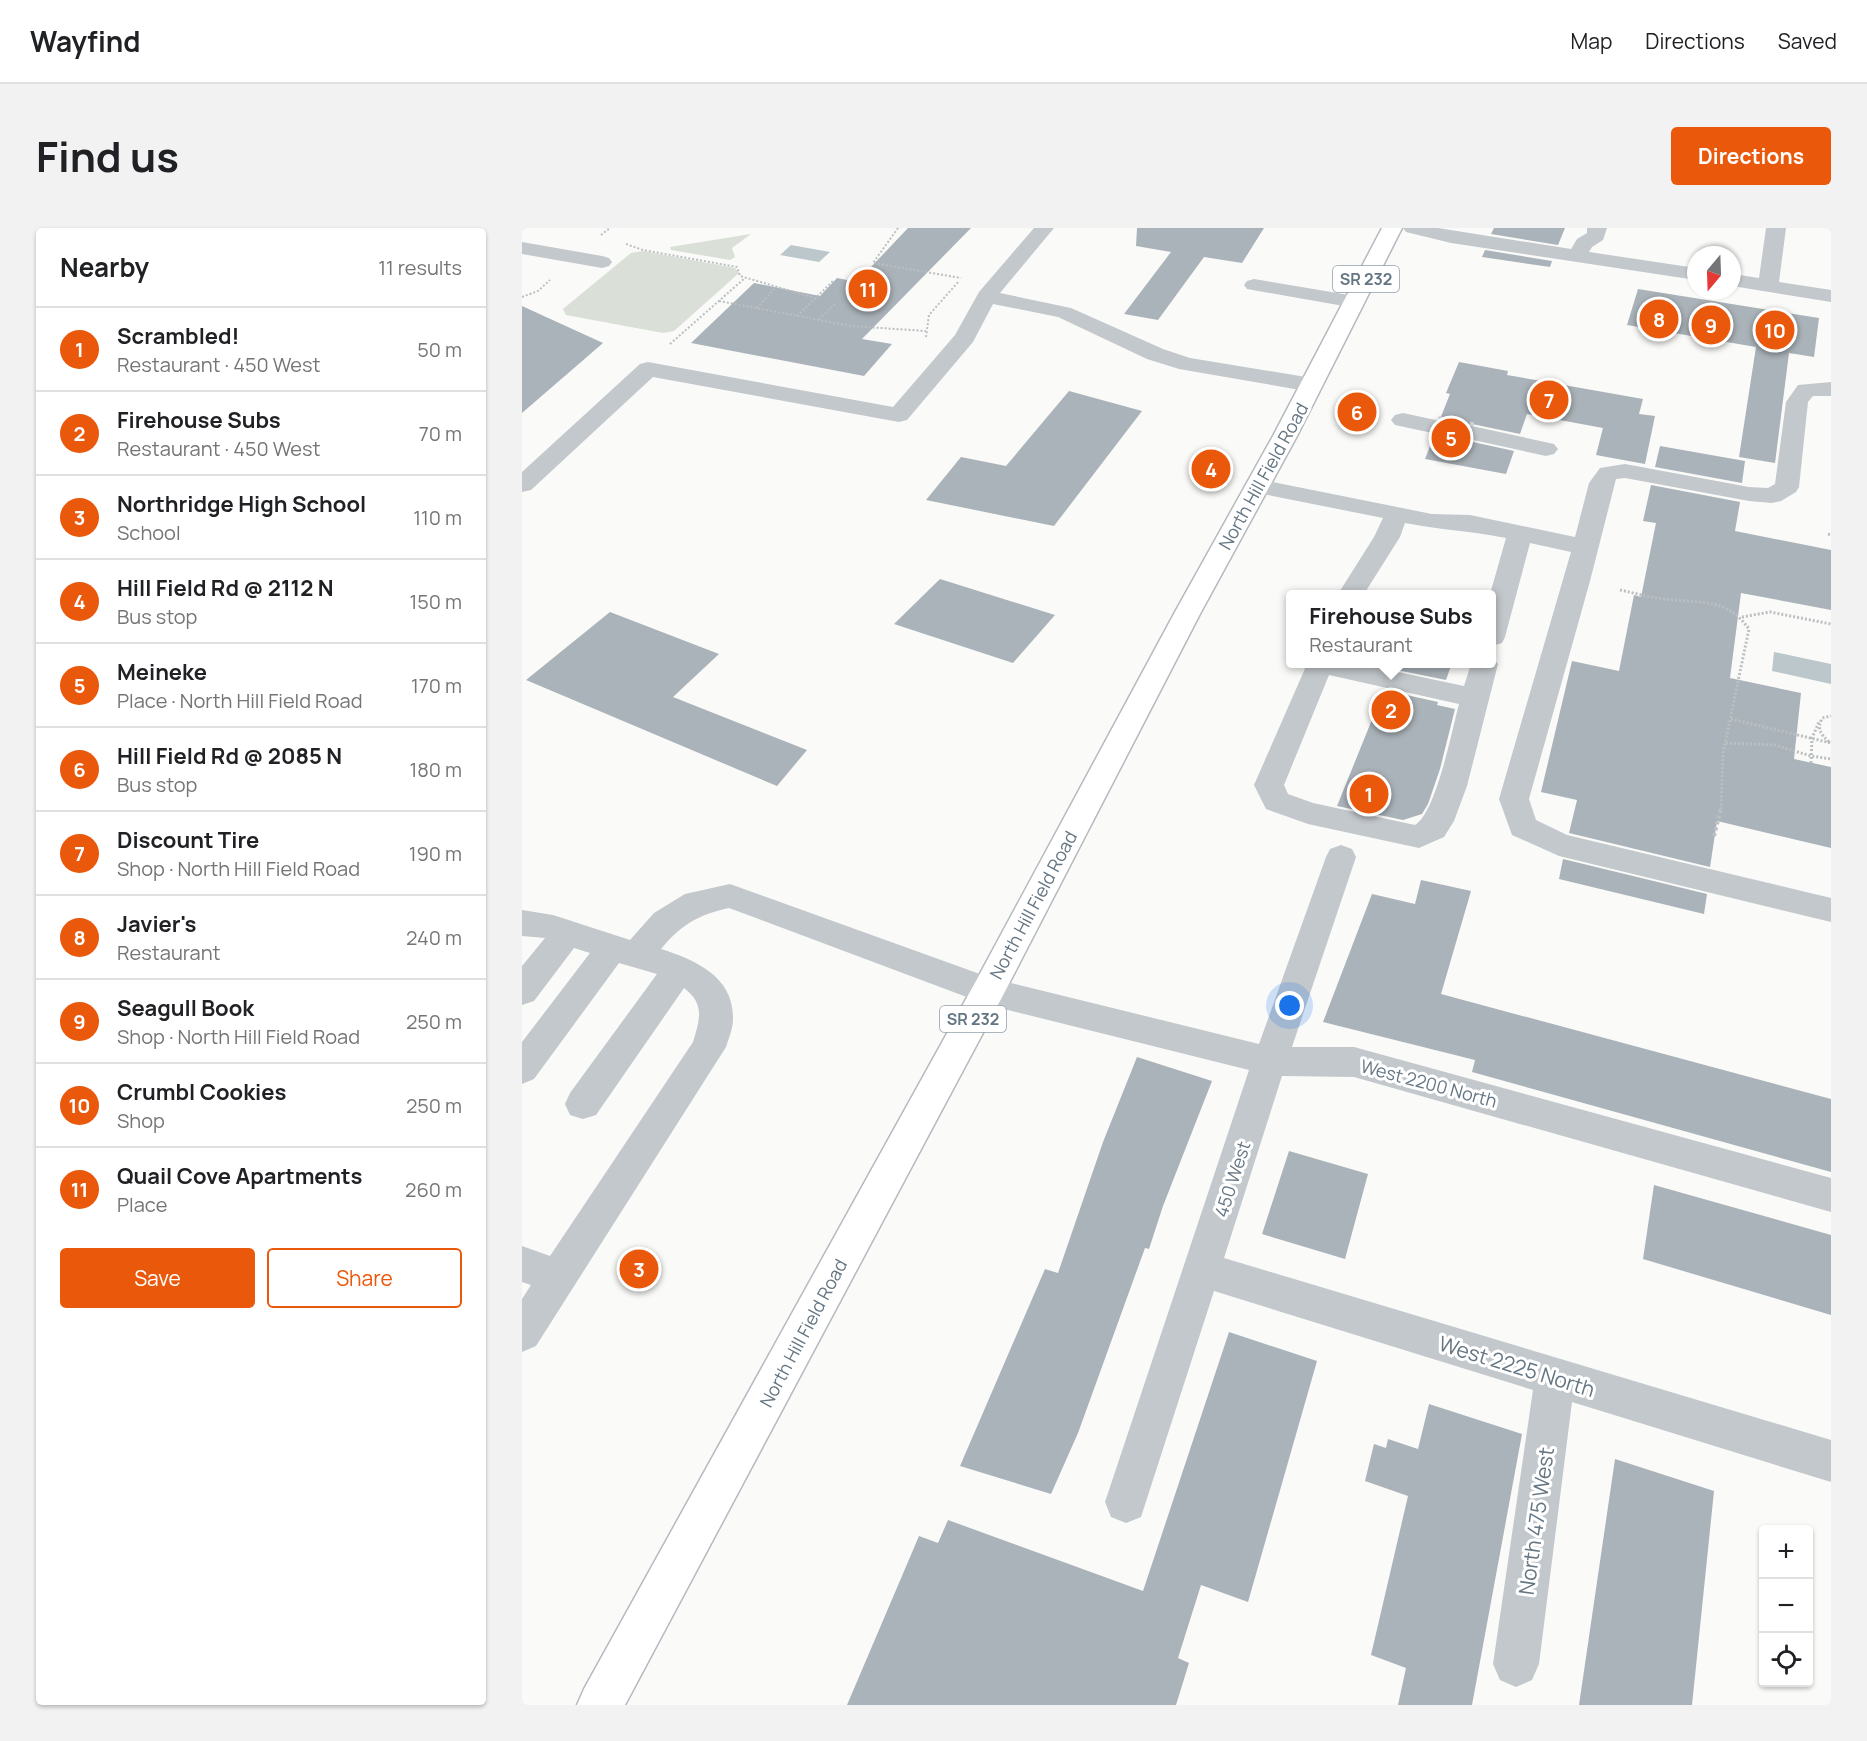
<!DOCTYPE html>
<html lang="en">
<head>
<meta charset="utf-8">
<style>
  body { margin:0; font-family:Manrope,sans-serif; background:#f2f2f2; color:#202124 }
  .controls { position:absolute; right:18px; bottom:18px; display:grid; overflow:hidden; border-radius:6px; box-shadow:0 2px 4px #0004 }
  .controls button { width:54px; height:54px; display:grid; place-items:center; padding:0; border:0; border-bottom:2px solid #e0e0e0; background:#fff; color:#202124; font:30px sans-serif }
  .compass { position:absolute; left:1165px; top:18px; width:54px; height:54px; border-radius:50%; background:#fff; box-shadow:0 2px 4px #0004; rotate:199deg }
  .you { position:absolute; left:768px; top:778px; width:21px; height:21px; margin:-15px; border:4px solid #fff; border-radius:50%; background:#1a73e8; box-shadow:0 0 0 9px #1a73e833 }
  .badge { display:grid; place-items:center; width:39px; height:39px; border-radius:50%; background:#ea580c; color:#fff; font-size:20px; font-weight:700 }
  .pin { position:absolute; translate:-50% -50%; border:3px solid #fff; box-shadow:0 2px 6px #0006 }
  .popup { position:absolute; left:764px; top:362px; width:210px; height:78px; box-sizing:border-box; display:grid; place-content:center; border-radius:6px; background:#fff; filter:drop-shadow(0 2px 4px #0005); font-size:20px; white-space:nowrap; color:#757577 }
  .popup b { font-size:22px; color:#202124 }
  .popup::after { content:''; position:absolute; left:50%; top:100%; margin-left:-12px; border:12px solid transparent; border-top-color:#fff }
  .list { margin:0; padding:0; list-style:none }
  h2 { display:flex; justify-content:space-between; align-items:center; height:78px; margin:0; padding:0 24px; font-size:26px }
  h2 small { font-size:20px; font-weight:400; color:#757577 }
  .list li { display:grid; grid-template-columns:39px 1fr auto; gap:18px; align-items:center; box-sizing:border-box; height:84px; padding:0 24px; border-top:2px solid #e0e0e0 }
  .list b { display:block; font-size:22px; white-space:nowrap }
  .list p { margin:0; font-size:20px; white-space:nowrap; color:#757577 }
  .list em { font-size:20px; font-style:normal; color:#757577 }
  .actions { display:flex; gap:12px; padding:18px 24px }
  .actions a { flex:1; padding:14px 0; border:2px solid #ea580c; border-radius:6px; text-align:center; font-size:21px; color:#ea580c }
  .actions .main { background:#ea580c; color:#fff }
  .icon { flex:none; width:33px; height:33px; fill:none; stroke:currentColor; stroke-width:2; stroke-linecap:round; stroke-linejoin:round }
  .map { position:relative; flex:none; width:1309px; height:1477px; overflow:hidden; border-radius:6px }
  header { display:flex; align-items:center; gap:36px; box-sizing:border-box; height:84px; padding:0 30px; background:#fff; border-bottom:2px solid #e0e0e0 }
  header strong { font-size:28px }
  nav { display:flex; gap:33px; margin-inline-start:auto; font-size:21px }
  .intro { display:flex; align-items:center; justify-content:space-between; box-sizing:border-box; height:144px; padding:0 36px }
  h1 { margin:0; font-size:42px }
  .button { padding:15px 27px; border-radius:6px; background:#ea580c; color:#fff; font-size:21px; font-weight:700 }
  main { display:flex; gap:36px; padding:0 36px }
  aside { flex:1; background:#fff; border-radius:6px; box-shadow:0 2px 4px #0004 }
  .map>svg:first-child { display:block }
  .green { fill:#dadfd7 }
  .water { fill:#bbc7cb }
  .building { fill:#aab3b9 }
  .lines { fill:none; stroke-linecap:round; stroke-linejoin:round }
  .minor-tunnel { stroke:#d5d9db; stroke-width:22; stroke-dasharray:22 10; stroke-linecap:butt }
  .major-casing { stroke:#b5babe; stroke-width:3 }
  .path-far2 { stroke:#bbbfc2; stroke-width:2; stroke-dasharray:2 2; stroke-linecap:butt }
  .path-far1 { stroke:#bbbfc2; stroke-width:3; stroke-dasharray:2 2; stroke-linecap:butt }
  .path { stroke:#bbbfc2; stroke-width:4; stroke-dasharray:3 3; stroke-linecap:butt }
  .minor { fill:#c3c8cc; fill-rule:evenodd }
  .major { fill:#fff; fill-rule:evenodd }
  .labels { text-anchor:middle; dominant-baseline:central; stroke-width:6; stroke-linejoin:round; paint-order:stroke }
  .shield { fill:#fff; stroke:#939fa8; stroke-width:1.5 }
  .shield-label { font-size:16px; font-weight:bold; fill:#657683 }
  .street-label { font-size:18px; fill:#657683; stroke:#fff }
  .near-street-label { font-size:21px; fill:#657683; stroke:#fff }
</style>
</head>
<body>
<header>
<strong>Wayfind</strong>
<nav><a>Map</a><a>Directions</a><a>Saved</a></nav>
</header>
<div class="intro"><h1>Find us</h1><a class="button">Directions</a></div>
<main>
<aside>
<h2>Nearby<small>11 results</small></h2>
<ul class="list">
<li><span class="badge">1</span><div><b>Scrambled!</b><p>Restaurant · 450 West</p></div><em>50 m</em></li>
<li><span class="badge">2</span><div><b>Firehouse Subs</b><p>Restaurant · 450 West</p></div><em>70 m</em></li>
<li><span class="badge">3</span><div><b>Northridge High School</b><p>School</p></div><em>110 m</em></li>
<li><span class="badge">4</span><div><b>Hill Field Rd @ 2112 N</b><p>Bus stop</p></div><em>150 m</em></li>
<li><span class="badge">5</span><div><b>Meineke</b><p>Place · North Hill Field Road</p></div><em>170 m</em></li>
<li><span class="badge">6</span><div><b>Hill Field Rd @ 2085 N</b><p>Bus stop</p></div><em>180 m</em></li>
<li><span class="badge">7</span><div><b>Discount Tire</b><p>Shop · North Hill Field Road</p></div><em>190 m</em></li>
<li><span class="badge">8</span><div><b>Javier's</b><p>Restaurant</p></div><em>240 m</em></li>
<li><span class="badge">9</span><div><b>Seagull Book</b><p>Shop · North Hill Field Road</p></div><em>250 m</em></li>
<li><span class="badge">10</span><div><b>Crumbl Cookies</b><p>Shop</p></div><em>250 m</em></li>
<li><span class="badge">11</span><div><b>Quail Cove Apartments</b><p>Place</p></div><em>260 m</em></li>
</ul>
<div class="actions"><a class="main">Save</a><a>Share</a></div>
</aside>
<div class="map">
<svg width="1309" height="1477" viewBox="0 0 1309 1477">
  <rect width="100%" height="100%" fill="#fafaf8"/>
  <path class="green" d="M229,6L210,20L213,29L208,32L149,22L148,19Z
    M121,23L213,40L217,45L152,103L141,105L44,87L41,81L109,25Z"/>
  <path class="water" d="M269,17L308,24L297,34L258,27Z
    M1252,424L1309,436V456L1250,443Z"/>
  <path class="building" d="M386,0H449L340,111L370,116L342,148L169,115L232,55L298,68L315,50L330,53L345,39H349Z
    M615,0H742L720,35L682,29L636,92L602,86L649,24L614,18Z
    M972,0H1043L1036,17L969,6Z
    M963,22L1030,33L1028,39L960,29Z
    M1116,61L1297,90L1292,129L1267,125L1253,235L1217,229L1234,119L1105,97Z
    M0,78L81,115L0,185Z
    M937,134L986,143L985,147L1121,171L1117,186L1133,188L1123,236L1074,227L1081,200L1005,186L998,206L950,196L941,198L936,205L942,212L992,223L984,246L903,231L912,208L924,206L929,199L925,193L918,191L928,166L924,165Z
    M547,163L620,183L532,298L404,272L439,229L484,238Z
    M1138,218L1223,233L1220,255L1133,239Z
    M1129,257L1218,274L1213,303L1309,322V382L1219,365L1208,450L1279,465L1272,531L1309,539V620L1195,593L1188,639L1047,605L1055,572L1019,564L1050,433L1097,443L1112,367L1119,369L1134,295L1121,293Z
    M418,351L533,387L491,435L372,396Z
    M88,384L197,426L151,469L285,522L255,558L4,452Z
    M873,435H930L924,452L870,441Z
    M862,462L916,474L915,477L933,481L918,541L906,576L900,586L881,592L815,578Z
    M1041,631L1185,666L1182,686L1037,651Z
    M899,652L949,663L919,766L1309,871V944L950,844L953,832L801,794L850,666L893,676Z
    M615,829L690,853L641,978L627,1021L623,1020L556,1205L529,1266L438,1238L523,1041L536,1045L581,914Z
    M767,923L846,946L823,1031L740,1006Z
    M1132,957L1309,1007V1087L1121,1031Z
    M707,1104L795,1133L726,1374L679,1357L656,1430L667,1435L654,1477H325L397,1308L416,1315L426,1292L621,1363Z
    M907,1176L1000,1206L950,1477H876L884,1440L849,1427L886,1268L843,1253L852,1216L864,1220L866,1211L896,1221Z
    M1093,1231L1192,1263L1170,1477H1057Z"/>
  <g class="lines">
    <path class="minor-tunnel" d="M915,199L950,205"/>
    <g class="major-casing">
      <path id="major" d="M860,0H880L775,208L679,384L478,773L103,1477H55L62,1461L454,753L653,384L751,208Z"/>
    </g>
    <path class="path-far2" d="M376,0L351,35L439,50
      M79,7L88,0
      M104,16L121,22L215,39L218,48L293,70
      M0,69L16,63L28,52
      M197,73L329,98L404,103
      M235,80L254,59
      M275,88L312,52
      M297,91L314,75
      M404,109L407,87L437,53
      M148,116L223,50"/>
    <path class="path-far1" d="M1306,306L1309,307
      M1098,362C1113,365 1128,370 1144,371C1179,376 1204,369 1227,401L1201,525L1199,581
      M1220,389L1248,384L1309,396
      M1209,491L1309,515
      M1307,514C1298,505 1295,502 1300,490L1309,488
      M1204,515L1253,517L1289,528L1309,531
      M1289,535L1290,510L1297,494"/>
    <path class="path" d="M1192,608L1199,580"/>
    <path class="minor" d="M512,0H532L478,65L549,80L641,121L668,130L790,150L798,152L801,157L798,162L790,164L657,141L625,131L536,89L471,76L451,114L385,192L377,194L131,149L9,262L0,264V244L118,136L126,134L371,179L433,107L457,64Z
      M881,0H916L1049,21L1055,11L1065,5V0H1085L1081,12L1070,19L1067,24L1174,40V52L929,15L884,4Z
      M1244,0H1264L1257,54L1309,62V74L1210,58V46L1237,50Z
      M0,14L80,28L87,30L90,34L87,38L80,40L0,26Z
      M732,51L833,68L840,70L843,74L840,78L833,80L725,61L722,57L725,53Z
      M1309,154V168H1291L1286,174L1277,259L1274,264L1259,273L1250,275L1227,273L1103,250L1094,251L1068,353L1007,571L1014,592L1045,607L1309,670V694L1037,628L990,607L977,571L1049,324L1008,315L983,409L980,415L970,418L968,366L984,310C951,303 917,302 883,295L878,309L842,366H816L852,309L861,290L736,265L727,263L724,258L727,253L736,251L910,286L948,287L1053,309L1067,255L1078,240L1103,236L1227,259L1246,260L1253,256L1264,174L1276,157Z
      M881,185L923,194L927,199L923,204L915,206L873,197L869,192L873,187Z
      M950,198L1032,216L1036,221L1032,226L1024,228L942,210L938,205L942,200Z
      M970,429L976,436L945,558L932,593L922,609L897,620L786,596L744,581L732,557L785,436H838L942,458L949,436H970ZM807,447L937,476C930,502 914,585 893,597L791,575L766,566L762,557Z
      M819,617L830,621L834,629L770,819H832L1309,950V984L832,849L760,848L702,1030L1309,1212V1254L1050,1174L1017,1436L1010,1452L994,1459L978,1452L971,1436L1011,1162L692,1063L619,1289L604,1295L589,1289L583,1274L727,842L466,777L207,680C176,687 160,696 139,721C174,732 212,749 211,791C211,800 207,810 204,819L14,1118L0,1124V1071L9,1057L0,1054V1018L28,1028L171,814C178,791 183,776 162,760L74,887L61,891L48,887L43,876L48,865L135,746L97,735L12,851L0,856V814L68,725L52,720L12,773L0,777V738L23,710L0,708V682L31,687L108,712L132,685L163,666L208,656L469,750L737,816L804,629L808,621Z"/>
    <use href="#major" class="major"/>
  </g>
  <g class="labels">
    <g class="shield">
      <rect x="811" y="38" width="66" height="26" rx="4.5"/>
      <rect x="418" y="778" width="66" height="26" rx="4.5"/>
    </g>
    <g class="shield-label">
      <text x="844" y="51">SR 232</text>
      <text x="451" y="791">SR 232</text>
    </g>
    <g class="street-label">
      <text transform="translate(741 248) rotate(-61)">North Hill Field Road</text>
      <text transform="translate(511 677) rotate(-62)">North Hill Field Road</text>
      <text transform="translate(907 855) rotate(15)">West 2200 North</text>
      <text transform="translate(710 951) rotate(-72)">450 West</text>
      <text transform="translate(281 1105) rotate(-62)">North Hill Field Road</text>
    </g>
    <g class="near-street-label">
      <text transform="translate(995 1138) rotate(17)">West 2225 North</text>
      <text transform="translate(1014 1293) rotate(-82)">North 475 West</text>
    </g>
  </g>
</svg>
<div class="controls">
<button>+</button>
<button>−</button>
<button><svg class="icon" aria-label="locate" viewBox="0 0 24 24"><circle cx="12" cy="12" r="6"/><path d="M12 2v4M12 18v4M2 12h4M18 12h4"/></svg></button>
</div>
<svg class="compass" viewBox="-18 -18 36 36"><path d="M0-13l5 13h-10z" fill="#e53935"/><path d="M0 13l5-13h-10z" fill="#757577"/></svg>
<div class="you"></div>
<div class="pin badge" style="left:847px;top:566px">1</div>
<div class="pin badge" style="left:869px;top:482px">2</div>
<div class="popup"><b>Firehouse Subs</b>Restaurant</div>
<div class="pin badge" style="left:117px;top:1041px">3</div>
<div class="pin badge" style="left:689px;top:241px">4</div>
<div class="pin badge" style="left:929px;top:210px">5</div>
<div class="pin badge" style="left:835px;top:184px">6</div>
<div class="pin badge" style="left:1027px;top:172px">7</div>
<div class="pin badge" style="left:1137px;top:91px">8</div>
<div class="pin badge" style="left:1189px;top:97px">9</div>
<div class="pin badge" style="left:1253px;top:102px">10</div>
<div class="pin badge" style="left:346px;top:61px">11</div>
</div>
</main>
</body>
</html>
